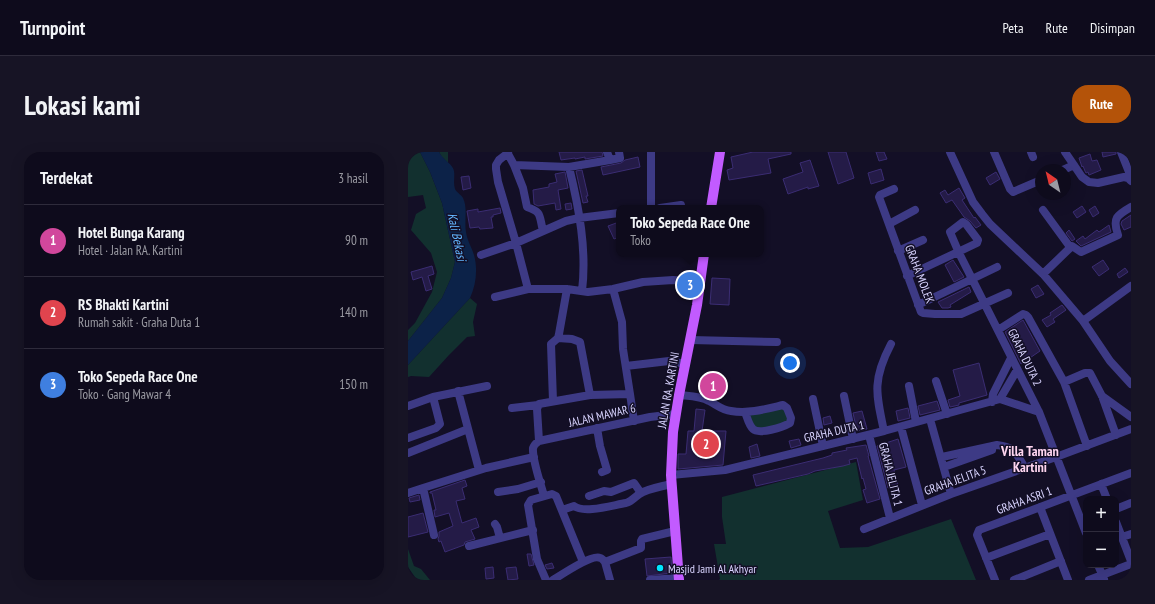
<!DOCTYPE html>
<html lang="id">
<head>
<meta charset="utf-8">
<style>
  body { margin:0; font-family:"PT Sans Narrow",sans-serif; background:#171425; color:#f1f3f6 }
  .controls { position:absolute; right:12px; bottom:12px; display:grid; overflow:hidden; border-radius:8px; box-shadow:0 4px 16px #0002 }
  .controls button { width:36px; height:36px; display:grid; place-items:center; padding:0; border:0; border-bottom:1px solid #2e2b3b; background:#0e0b1c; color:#f1f3f6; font:20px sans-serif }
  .compass { position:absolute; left:627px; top:12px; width:36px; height:36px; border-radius:50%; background:#0e0b1c; box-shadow:0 4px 16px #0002; rotate:325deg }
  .you { position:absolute; left:382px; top:211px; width:14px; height:14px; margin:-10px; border:3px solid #fff; border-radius:50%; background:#1a73e8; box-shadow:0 0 0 6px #1a73e833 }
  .badge { display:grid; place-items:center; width:26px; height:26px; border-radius:50%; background:#b45309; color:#fff; font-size:13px; font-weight:700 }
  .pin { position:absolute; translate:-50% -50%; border:2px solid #fff; box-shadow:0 1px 4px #0006 }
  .popup { position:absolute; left:208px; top:53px; width:148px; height:52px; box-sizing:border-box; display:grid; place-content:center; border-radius:8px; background:#0e0b1c; filter:drop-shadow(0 1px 3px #0005); font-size:13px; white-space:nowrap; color:#9b9ba3 }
  .popup b { font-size:15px; color:#f1f3f6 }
  .popup::after { content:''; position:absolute; left:50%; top:100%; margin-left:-8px; border:8px solid transparent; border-top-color:#0e0b1c }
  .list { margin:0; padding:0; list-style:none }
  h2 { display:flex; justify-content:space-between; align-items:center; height:52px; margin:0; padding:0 16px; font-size:17px }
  h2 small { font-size:13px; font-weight:400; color:#9b9ba3 }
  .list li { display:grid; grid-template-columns:26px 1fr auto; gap:12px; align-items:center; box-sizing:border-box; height:72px; padding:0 16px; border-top:1px solid #2e2b3b }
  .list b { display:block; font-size:15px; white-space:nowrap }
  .list p { margin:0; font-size:13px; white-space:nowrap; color:#9b9ba3 }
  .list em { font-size:13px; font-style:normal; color:#9b9ba3 }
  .map { position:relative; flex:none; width:723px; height:428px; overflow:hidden; border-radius:16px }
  header { display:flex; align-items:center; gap:24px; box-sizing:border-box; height:56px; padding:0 20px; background:#0e0b1c; border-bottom:1px solid #2e2b3b }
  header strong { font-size:19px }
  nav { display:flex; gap:22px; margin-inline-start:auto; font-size:14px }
  .intro { display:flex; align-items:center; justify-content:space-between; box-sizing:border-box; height:96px; padding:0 24px }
  h1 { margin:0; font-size:28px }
  .button { padding:10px 18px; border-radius:16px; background:#b45309; color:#fff; font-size:14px; font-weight:700 }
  main { display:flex; gap:24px; padding:0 24px }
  aside { flex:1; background:#0e0b1c; border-radius:16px; box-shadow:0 4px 16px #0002 }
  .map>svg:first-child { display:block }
  .green { fill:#12302f }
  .water { fill:#0c2248 }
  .building { fill:#241b47; stroke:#3b2d73 }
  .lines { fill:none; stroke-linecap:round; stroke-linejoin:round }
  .minor { stroke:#3d3a85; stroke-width:8 }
  .major { stroke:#c25bff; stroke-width:10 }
  .poi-dot { fill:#00e5ff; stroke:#130f26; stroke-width:1.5 }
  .labels { text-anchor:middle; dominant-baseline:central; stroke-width:3; stroke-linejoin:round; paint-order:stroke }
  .street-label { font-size:12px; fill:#d9d4ff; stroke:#130f26 }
  .poi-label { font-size:12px; fill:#d9d4ff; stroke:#130f26; text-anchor:start }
  .water-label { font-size:13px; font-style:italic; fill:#62b6ff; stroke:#130f26 }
  .quarter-label { font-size:14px; font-weight:bold; fill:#ffd6f0; stroke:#130f26 }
</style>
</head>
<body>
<header>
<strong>Turnpoint</strong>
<nav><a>Peta</a><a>Rute</a><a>Disimpan</a></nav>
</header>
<div class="intro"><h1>Lokasi kami</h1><a class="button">Rute</a></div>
<main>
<aside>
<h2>Terdekat<small>3 hasil</small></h2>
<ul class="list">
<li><span class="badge" style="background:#d1479c">1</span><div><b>Hotel Bunga Karang</b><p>Hotel · Jalan RA. Kartini</p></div><em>90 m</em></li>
<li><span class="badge" style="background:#e0444e">2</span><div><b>RS Bhakti Kartini</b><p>Rumah sakit · Graha Duta 1</p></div><em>140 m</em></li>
<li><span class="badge" style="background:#3f7fe0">3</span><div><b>Toko Sepeda Race One</b><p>Toko · Gang Mawar 4</p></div><em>150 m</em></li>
</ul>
</aside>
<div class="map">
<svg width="723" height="428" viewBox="0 0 723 428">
  <rect width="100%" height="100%" fill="#130f26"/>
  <path class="green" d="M0,0H12L22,20L34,51L47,110L43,126L34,146L0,189V178L7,171L24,140L29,120L23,101L3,78L8,62L18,56L15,43L0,45Z
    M31,0H40V11L34,5Z
    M62,146L69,152L65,170L67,184L59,185L41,203L21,225L3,224L0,225V213Z
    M375,253L382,271L347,279L337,260Z
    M448,310L455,348L420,359L432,396L460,395L543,367L568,428H311L312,427L306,392H318L314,365V345Z
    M0,397L6,414L13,417L22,428H9L0,415Z"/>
  <path class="water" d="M12,0H31C35,8 45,12 46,19C47,25 45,31 47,37C49,41 54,43 55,46C60,56 56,70 58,80C59,88 64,96 66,103C70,117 68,133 62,146L0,213V189L34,146L43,126L47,110L34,51L22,20Z"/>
  <path class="building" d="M151,0H194L195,4L177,7V5L167,7V6L153,8Z
    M345,0H383V2L360,7L363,21L321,28L319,18L325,16L323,5Z
    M420,0H438L446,26L430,32Z
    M468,0H476L479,7L471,9Z
    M694,0H708V2L695,5Z
    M682,2L684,9L689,8L693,18L681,23L680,20L678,21L677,19L675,14L674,15L671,6Z
    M230,5L232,15L195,23L193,15L213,11L217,8Z
    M402,8L411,34L400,37V35L380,42L375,27L395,20L392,11Z
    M473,17L476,28L463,32L460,21Z
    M174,18L180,44H178L180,50L175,51L168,19Z
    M157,20L160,36L150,38L153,57L148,58L147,51L130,54L126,52L125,38L141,35V32L149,30L147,22Z
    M588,20L592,27L582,33L578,26Z
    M61,24L63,36L55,38L53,25Z
    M551,36L557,46L554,48L566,66L567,65L573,73L568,76L562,69L556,65L544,48L538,51L532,41L537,38L540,43Z
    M163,51L164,57L158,58L157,52Z
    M674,54L678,60L669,66L665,60Z
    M687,54L691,61L685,65L681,58Z
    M92,56L93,61L85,63V65H83L85,76L72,77L71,75L62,76L59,59L70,57V60Z
    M723,63V75L716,78L713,72L714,69Z
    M211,70V85L206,87L200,74Z
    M701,73L703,80L673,94L668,89L675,84L677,87L689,78L691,80Z
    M661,78L667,87L664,89L658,81Z
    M545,108L556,125L546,130L537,113Z
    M695,108L701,117L691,124L684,115Z
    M24,114L26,122L20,124L24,137L18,139L14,125L5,128L3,120Z
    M717,116L720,120L711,126L709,122Z
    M304,126L322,127L321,153L302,152Z
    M630,133L636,142L628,146L623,137Z
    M561,135L563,140L542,153L543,155L540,156H534L530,150Z
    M654,153L658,158L645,167L647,170L639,175L634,168L643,163L642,161Z
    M615,168L632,199L613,212L597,180Z
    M571,211L579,243L551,251V253L542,255L540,248L552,244L545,218Z
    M529,249L532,258L512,263L510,254Z
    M500,256L502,266L490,269L488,259Z
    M288,257L297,258L294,279H318L315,313L270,317V302H278L280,279H286Z
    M454,259L459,277L449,279L445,261Z
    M422,264L424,271L416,273L415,266Z
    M391,287L393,293L383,296L381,289Z
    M490,287L498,315L486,318L490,333L480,336L469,294Z
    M349,292L352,304L343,306L341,295Z
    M458,293L461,304H460L472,347L459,351L455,338L458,337L455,326L454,327L449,306L441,308L442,312L435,314L407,319L400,322L348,334L345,323L415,306L424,303V301L439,298L438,296Z
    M57,328L59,334L54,336L57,347L48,349L54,371L68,366L71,375L63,378L67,387L57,390L56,393L37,400L33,389L31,390L30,387L31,384V380L45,374L41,361L27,365L26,358H28L24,341H22V340Z
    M11,343L12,348L2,350L1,346Z
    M15,361L20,380L0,385V365Z
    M119,402H123L126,413L121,414Z
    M263,405L264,421L239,424L237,407Z
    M144,411L146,416L139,417L137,413Z
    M85,415L86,426L78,427L77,416Z
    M108,415L110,427L100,428L98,416Z"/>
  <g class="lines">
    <path class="minor" d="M99,0L106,13L161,15L202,8L199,0
      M243,0V56
      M542,0L565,50L574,62L582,72L635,122L675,169L702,209L723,232
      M586,0L602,37L605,40L633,28
      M623,0L625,5
      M657,0L674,25L681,30L690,31L716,25L720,26L723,29
      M713,0L723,25
      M100,1L91,8L88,13V17L90,30L108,91L120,137
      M202,8L212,6L211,0
      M106,13L115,36L119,55C134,60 131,63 135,79
      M161,15C171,56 179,98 174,139
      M655,18L666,13
      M486,37L472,43L471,45L513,160L515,161L527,162H553L600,141
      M252,56L273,53
      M635,58L662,95
      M481,72L507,58
      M490,99L515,88
      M73,103L108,91L158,69L171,66L211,61
      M635,122L664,94L673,100L710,83C704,66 709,63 723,55
      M499,124L569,91L570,88L558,72L555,70L542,80L551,101L631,260L678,381
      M205,137L214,170L215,197L222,242
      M87,145L120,137H159L180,140L205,137L235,130L265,128L292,130
      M510,153L589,115
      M675,169L723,134
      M590,178L615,162L618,163L620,165L656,230L679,294
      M150,186L164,187L172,190L182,243
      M283,188L369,190
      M218,214L261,209L278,212
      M528,229L539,262
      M656,230L677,221H682L694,244L708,283
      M501,234L508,270
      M50,239L71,318
      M271,243C280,244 293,244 301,249C309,253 314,258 323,259C341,262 358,257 375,253L379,256L383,266L382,271C375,275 351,283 345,277C341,274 339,265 337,260
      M436,244L445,287
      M694,244L723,265
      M405,247L415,294
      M592,247L609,218
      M145,249L143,192L150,186L151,182L159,137
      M584,250L585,242L603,206
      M0,254L25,245L79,234
      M104,256L130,253
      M522,267L543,342
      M493,275L514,353
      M189,276L192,294L199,318L194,320
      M476,279C468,242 464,228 483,192
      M461,283L482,366
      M0,286L28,276L32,272L25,245
      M131,289L129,257L131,252L182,243L222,242L226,269
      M0,301L60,277
      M534,305L589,293C607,295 608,301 617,316
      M536,315L584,298
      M263,323L317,318L476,279L592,247L631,260
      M693,332L699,347
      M90,340L110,337L133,330
      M0,341L15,336
      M136,344C133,332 124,308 125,296C126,293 128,291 131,289L242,265L267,262
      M181,344L196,339L203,340L226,331L233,341
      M632,355L660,428
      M708,357L723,351
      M154,358L166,354C176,362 205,353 218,351C225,349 228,343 235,340C244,336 254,334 264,332
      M708,370L723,409
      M87,372L89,375L92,386
      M456,377L543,342L648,305L723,277
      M26,383L15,336L78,316L126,305
      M714,385L723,382
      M61,394L125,378
      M578,406L642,382
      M197,410L202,428
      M690,413L696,427
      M138,428L129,407L120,353L123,348L144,342L148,344L175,410
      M145,428C153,423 184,402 192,406C194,406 195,408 197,410L233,396V389L234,387L267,379
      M242,428L271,426
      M587,428L569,383L571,378L723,321
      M606,428L653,409
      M681,428L723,412"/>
    <path class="major" d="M303,56L312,0
      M271,428L263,323L265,280L271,243L289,153L296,102"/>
  </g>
  <circle class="poi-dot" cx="252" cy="416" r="4"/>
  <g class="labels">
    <g class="street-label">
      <text transform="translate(512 122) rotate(69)">GRAHA MOLEK</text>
      <text transform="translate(617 205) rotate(64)">GRAHA DUTA 2</text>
      <text transform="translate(260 238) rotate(-80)">JALAN RA. KARTINI</text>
      <text transform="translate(194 263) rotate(-13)">JALAN MAWAR 6</text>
      <text transform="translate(426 279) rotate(-13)">GRAHA DUTA 1</text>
      <text transform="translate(483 322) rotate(76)">GRAHA JELITA 1</text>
      <text transform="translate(547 328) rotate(-20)">GRAHA JELITA 5</text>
      <text transform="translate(616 348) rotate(-20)">GRAHA ASRI 1</text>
    </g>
    <g class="poi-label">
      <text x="260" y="416">Masjid Jami Al Akhyar</text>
    </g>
    <g class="water-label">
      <text transform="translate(49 85) rotate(78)">Kali Bekasi</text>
    </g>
    <g class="quarter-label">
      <text x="622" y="299">Villa Taman<tspan x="622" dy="16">Kartini</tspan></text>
    </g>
  </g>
</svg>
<div class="controls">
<button>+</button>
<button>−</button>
</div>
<svg class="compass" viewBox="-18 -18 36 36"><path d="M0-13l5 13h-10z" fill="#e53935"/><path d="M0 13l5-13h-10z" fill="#9b9ba3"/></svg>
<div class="you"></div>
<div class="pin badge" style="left:305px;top:234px;background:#d1479c">1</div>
<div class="pin badge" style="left:298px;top:292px;background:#e0444e">2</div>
<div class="pin badge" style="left:282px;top:133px;background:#3f7fe0">3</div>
<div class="popup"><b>Toko Sepeda Race One</b>Toko</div>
</div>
</main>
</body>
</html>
